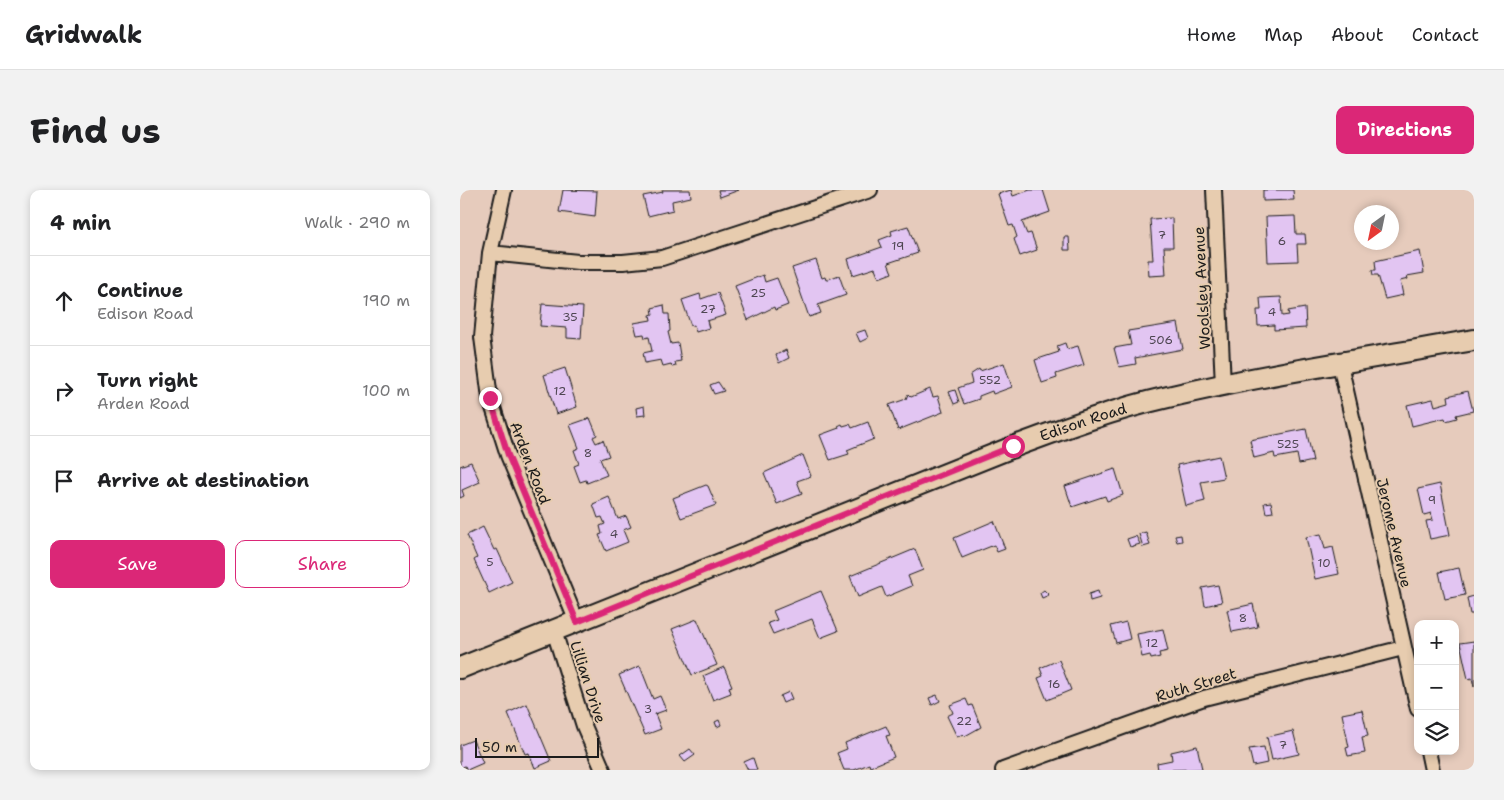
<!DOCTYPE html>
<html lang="en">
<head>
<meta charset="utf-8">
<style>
  body { margin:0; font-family:"Shantell Sans",sans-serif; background:#f2f2f2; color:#202124 }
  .controls { position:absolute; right:15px; bottom:15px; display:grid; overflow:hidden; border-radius:10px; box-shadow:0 2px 8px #0003 }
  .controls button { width:45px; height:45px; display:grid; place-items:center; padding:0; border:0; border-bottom:1px solid #e0e0e0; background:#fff; color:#202124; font:25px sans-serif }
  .compass { position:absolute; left:894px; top:15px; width:45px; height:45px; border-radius:50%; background:#fff; box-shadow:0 2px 8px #0003; rotate:213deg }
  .scale { position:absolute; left:15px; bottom:12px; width:124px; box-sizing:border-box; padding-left:5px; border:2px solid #1c1c1c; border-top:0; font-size:14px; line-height:18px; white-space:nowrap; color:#1c1c1c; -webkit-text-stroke:4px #e7ccaf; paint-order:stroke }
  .stop { position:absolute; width:15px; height:15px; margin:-11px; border:4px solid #db2777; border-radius:50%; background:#fff }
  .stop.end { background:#db2777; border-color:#fff; box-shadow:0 1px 5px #0008 }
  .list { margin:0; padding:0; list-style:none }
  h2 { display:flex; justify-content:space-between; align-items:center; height:65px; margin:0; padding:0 20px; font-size:21px }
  h2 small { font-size:16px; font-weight:400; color:#757577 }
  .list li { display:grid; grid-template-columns:32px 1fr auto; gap:15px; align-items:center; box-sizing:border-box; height:90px; padding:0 20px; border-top:1px solid #e0e0e0 }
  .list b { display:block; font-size:19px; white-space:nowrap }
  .list p { margin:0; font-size:16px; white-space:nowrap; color:#757577 }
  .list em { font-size:16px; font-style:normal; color:#757577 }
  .actions { display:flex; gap:10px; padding:15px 20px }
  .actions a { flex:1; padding:11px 0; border:1px solid #db2777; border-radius:10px; text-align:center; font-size:18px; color:#db2777 }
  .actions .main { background:#db2777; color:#fff }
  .icon { flex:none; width:28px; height:28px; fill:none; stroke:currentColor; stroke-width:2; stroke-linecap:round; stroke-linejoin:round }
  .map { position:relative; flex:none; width:1014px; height:580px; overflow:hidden; border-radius:10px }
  header { display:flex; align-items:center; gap:30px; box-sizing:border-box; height:70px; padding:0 25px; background:#fff; border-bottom:1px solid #e0e0e0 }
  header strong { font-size:24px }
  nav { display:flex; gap:28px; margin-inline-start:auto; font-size:18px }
  .intro { display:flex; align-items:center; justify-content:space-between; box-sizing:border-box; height:120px; padding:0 30px }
  h1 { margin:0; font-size:35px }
  .button { padding:12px 22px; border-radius:10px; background:#db2777; color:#fff; font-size:18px; font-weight:700 }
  main { display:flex; gap:30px; padding:0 30px }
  aside { flex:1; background:#fff; border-radius:10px; box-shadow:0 2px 8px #0003 }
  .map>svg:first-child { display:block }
  .building { fill:#e2c5f2; stroke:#1c1c1c }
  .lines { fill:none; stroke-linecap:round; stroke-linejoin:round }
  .street-casing { stroke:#1c1c1c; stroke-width:18 }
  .secondary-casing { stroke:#1c1c1c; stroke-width:24 }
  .street { stroke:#e7ccaf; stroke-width:14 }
  .secondary { stroke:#e7ccaf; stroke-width:20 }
  .route { stroke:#db2777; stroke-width:6 }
  .labels { text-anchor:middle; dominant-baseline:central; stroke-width:4; stroke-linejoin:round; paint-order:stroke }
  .number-label { font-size:12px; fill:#4e4652 }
  .street-label { font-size:15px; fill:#1c1c1c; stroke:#e7ccaf }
</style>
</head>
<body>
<header>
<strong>Gridwalk</strong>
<nav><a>Home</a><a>Map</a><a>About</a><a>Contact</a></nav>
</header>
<div class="intro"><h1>Find us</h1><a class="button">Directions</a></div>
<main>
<aside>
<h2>4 min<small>Walk · 290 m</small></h2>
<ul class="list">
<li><svg class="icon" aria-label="ahead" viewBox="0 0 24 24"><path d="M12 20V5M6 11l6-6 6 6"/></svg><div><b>Continue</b><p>Edison Road</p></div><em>190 m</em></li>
<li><svg class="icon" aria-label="right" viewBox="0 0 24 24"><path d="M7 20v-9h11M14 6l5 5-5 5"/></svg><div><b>Turn right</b><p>Arden Road</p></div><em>100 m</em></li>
<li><svg class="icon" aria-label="arrive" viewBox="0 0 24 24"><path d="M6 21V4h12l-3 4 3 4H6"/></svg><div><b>Arrive at destination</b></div></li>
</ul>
<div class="actions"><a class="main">Save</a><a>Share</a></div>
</aside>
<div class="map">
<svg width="1014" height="580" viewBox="0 0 1014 580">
  <rect width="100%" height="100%" fill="#e6cbbc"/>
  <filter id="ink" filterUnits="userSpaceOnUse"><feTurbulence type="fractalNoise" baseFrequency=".02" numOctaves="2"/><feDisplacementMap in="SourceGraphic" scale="10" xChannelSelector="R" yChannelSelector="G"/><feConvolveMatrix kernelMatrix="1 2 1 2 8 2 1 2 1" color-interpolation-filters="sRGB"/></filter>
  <g filter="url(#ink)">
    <path class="building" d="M103,0L137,1L135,27L99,22Z
      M202,0H230L231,7L212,11L213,20L188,26L183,6L203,2Z
      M258,0H279L260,7Z
      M551,0L553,6L570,0H583L590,22L562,32L567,44L571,43L577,60L560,66L554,49L557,47L553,35L549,36L538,4Z
      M803,0H833L834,10L803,11Z
      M835,26L836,44H845L846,54H837L838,71L808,72L806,27Z
      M712,28L713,57H704L706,85L689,86L688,70H693L690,29Z
      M448,36L458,63L428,73L432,83L419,88L415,78L393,85L388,69L422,57L419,50L432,45L431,41Z
      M604,47H609L610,60H604Z
      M960,61L964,83L947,86L948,89L940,91L943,105L925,109L918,85H913L912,80H916L915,71Z
      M356,70L362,88L365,87L366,90L379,85L386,105L358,115L361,123L349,127L332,78Z
      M303,85L305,92L317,88L328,115L315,120L314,117L288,130L275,96Z
      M258,103L266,125L247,131L249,138L236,142L234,135L231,136L222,110L240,104L241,109Z
      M821,107L822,126L829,125L828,121L845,118L846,138L814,140V135L798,136L797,120H801L800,108Z
      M82,114L123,117L121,149L107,148V138L80,136Z
      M204,115L205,124H209L210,141L208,142L211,154L218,153L221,171L215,172L216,176L212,177L211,174L203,176L201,170L185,173L183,163L192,161L189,147L185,148L184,144L177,145L174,133L191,130L190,125L193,124L192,118Z
      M718,133L723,159L675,168L676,174L659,177L654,158L671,155L668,141Z
      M405,140L408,148L400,152L396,143Z
      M605,153L607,159L618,156L624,175L596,184L597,188L582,193L575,170L599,162L597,156Z
      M326,160L329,168L319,173L316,165Z
      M544,173L552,197L533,204L532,201L519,206V209L504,214L498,198L512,193L510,185L519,179L520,181Z
      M105,178L117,217L96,224L84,185Z
      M258,192L264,201L254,204L250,195Z
      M470,199L473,207L478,206L483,222L438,240L429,215L446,209L448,204L451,207Z
      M495,200L499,212L494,214L489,202Z
      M1008,201L1013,221L996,225L997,228L986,231L985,228L952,236L947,215L973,209L975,216L989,212L988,206Z
      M184,216L185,225L177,226L176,218Z
      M130,228L137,245L133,247L136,253L143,250L149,266L140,269L147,285L127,293L126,290L120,292L114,276L119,274L114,260L119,258L110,235Z
      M408,232L414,249L387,260L389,264L370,270L360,245L379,238L378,236L382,234L383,236L390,234L392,238Z
      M846,239L853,271L839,274L837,264L815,268L814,263L794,268L790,250Z
      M343,265L351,286L337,291L342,304L317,314L304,283Z
      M759,266L764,288L741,292L745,311L726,316L717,275Z
      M11,272L20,292L2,300L4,306L0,308V276Z
      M655,279L663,305L647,311L645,306L612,317L605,296Z
      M980,294L990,345L970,349L966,331L973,330L971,323L964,325L958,299Z
      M246,295L248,296L256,315L221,328L213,308Z
      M149,307L158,329L166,326L171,337L163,340L168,352L146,361L139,345L142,344L140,336L145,334L142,327L138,328L133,314Z
      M811,312L813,322L806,323L804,313Z
      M534,331L545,359L537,362L534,355L502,368L494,348Z
      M23,337L34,360L37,359L52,392L29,403L14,370L17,368L7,345Z
      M686,342L690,355L683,357L679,344Z
      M861,344L865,359L873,357L879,384L855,389L846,347Z
      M721,345L722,351L717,352L715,346Z
      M676,346L680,354L670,357L667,349Z
      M455,359L463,380L448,386L452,396L426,407L422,397L398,407L390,386Z
      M999,378L1005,405L985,409L979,382Z
      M758,395L762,412L745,416L742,398Z
      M584,400L589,405L582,408L580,403Z
      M361,401L378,441L360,448L352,429L313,444L308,433L317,430L313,421Z
      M638,401L640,408L630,411L629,404Z
      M1014,406V424H1010L1007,408Z
      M793,414L798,437L772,442L767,420Z
      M237,429L257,475L232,485L212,439Z
      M666,432L670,449L656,453L651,436Z
      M703,439L708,461L699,463L700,467L691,469L690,465L682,467L677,444Z
      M1014,451V497L1012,488L1008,489L1000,453Z
      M599,470L611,500L587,510L578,488L583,486L580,478Z
      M180,476L193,509L200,506L206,520L195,524L201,539L185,545L159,485Z
      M264,477L272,496L269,497L271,503L253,510L243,486Z
      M329,502L332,509L323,513L320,506Z
      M477,505L480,511L472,515L469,508Z
      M506,509L509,516L512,515L521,537L505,546L503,544L497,547L487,526L493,523L490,515Z
      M67,514L91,571L75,578L69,563L65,564L48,523Z
      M902,520L908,546L902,547L905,563L888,566L886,558L889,557L882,524Z
      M259,530L261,535L257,537L255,532Z
      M426,536L430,545L426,546L434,567L410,577L409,574L394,580H384L377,563L387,559L385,553Z
      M833,541L839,564L812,570L807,547Z
      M13,550L23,573L7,580L5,576L0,578V555Z
      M737,556L742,579L698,580L697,573L712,570L711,562Z
      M804,557L807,573L793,576L789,559Z
      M230,559L235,565L225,572L220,566Z
      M293,568L297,580H288L284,572Z"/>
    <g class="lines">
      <g class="street-casing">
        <path id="street" d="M44,0L30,63L22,147L30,208L48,265L117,432
          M754,0L763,195
          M30,63L118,72H163L202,68L410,0
          M880,174L958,519
          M94,441L124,536L143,580
          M968,561L972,580
          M543,580L744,508L943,458"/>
      </g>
      <g class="secondary-casing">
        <g id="secondary">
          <path id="s1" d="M0,478L553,257C604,238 655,219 708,207C809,183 912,168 1014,150"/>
        </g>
      </g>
      <use href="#street" class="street"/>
      <use href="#secondary" class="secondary"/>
    </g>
  </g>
  <g class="lines" filter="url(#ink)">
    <path class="route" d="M30,208L48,265L117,432L553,256"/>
  </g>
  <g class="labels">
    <g class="number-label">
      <text x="702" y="45">7</text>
      <text x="822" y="51">6</text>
      <text x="438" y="56">19</text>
      <text x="298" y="103">25</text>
      <text x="248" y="119">27</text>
      <text x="812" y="122">4</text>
      <text x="110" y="127">35</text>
      <text x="701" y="150">506</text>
      <text x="530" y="190">552</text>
      <text x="100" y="201">12</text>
      <text x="828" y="254">525</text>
      <text x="128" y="263">8</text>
      <text x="972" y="310">9</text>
      <text x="154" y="344">4</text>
      <text x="30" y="372">5</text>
      <text x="864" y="373">10</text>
      <text x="783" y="428">8</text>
      <text x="692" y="453">12</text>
      <text x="594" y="494">16</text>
      <text x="188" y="519">3</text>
      <text x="504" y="531">22</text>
      <text x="823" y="555">7</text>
    </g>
    <g class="street-label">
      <text transform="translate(742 98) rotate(-93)">Woolsley Avenue</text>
      <text stroke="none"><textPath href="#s1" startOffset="670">Edison Road</textPath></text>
      <text transform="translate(70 273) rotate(69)">Arden Road</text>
      <text transform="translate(934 343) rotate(77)">Jerome Avenue</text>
      <text transform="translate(128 492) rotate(72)">Lillian Drive</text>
      <text transform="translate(736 495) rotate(-17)">Ruth Street</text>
    </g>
  </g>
</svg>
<div class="controls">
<button>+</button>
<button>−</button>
<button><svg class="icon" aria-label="layers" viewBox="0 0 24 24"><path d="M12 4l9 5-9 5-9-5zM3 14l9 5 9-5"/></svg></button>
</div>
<svg class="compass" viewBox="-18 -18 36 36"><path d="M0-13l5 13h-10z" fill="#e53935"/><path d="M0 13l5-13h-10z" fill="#757577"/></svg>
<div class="scale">50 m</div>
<div class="stop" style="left:553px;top:256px"></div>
<div class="stop end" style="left:30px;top:208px"></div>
</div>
</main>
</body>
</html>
